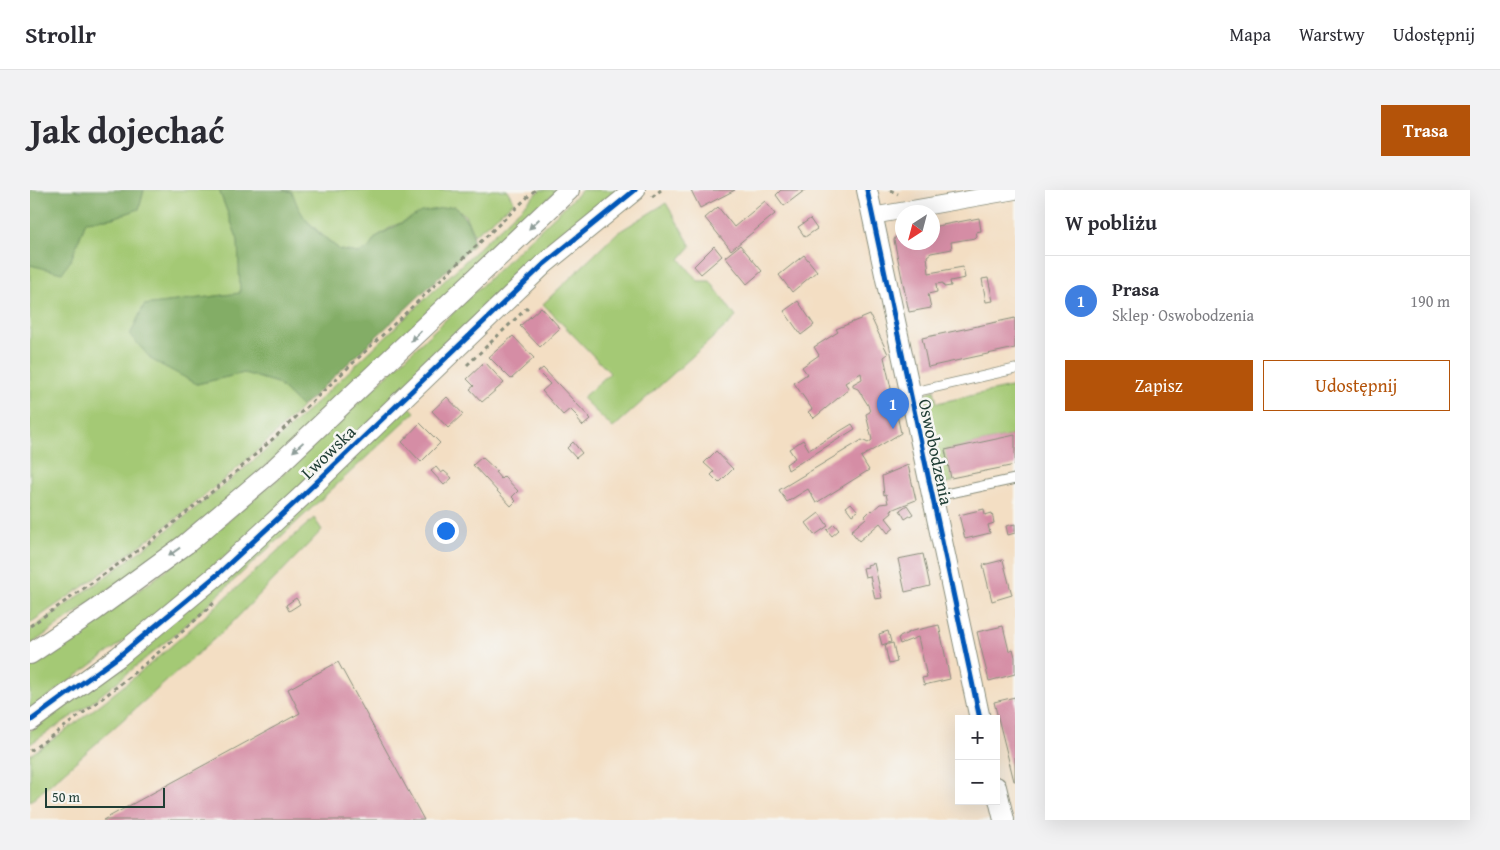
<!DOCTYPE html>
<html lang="pl">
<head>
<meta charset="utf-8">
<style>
  body { margin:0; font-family:"Gentium Book Plus",serif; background:#f2f2f3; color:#2b2b33 }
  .controls { position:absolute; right:15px; bottom:15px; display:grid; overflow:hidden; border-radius:0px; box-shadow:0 5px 20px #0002 }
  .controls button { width:45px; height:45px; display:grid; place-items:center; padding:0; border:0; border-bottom:1px solid #e1e1e2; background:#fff; color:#2b2b33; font:25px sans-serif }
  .compass { position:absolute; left:865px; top:15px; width:45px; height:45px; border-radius:50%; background:#fff; box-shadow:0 5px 20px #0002; rotate:216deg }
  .scale { position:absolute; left:15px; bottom:12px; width:120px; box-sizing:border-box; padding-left:5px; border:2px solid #1f3d34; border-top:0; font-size:14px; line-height:18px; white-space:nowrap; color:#1f3d34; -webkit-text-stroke:4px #f6f6f2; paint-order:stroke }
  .you { position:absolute; left:415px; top:340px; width:18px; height:18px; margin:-12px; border:4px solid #fff; border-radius:50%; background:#1a73e8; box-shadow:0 0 0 8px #1a73e833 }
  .badge { display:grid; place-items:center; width:32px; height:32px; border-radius:50%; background:#b45309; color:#fff; font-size:16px; font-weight:700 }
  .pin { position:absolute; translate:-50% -41px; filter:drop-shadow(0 1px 2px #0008) }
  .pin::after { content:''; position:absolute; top:26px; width:18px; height:15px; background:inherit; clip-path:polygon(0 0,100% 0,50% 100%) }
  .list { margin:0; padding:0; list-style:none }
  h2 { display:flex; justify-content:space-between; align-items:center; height:65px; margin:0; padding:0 20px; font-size:21px }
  h2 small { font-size:16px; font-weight:400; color:#7c7c81 }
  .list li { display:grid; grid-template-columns:32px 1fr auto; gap:15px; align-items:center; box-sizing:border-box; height:90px; padding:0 20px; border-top:1px solid #e1e1e2 }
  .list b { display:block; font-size:19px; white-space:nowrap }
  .list p { margin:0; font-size:16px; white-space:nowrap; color:#7c7c81 }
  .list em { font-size:16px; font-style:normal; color:#7c7c81 }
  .actions { display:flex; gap:10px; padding:15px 20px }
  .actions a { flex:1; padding:11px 0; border:1px solid #b45309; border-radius:0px; text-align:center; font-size:18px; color:#b45309 }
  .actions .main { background:#b45309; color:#fff }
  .map { position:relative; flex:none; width:985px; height:630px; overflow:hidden; border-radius:0px }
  header { display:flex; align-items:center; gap:30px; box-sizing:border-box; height:70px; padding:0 25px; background:#fff; border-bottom:1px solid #e1e1e2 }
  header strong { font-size:24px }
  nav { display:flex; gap:28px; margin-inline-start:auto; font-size:18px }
  .intro { display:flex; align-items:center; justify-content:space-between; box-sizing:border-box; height:120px; padding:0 30px }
  h1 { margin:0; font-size:35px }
  .button { padding:12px 22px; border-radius:0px; background:#b45309; color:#fff; font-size:18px; font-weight:700 }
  main { display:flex; gap:30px; padding:0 30px }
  aside { flex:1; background:#fff; border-radius:0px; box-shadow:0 5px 20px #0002 }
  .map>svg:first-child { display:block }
  .green { fill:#a4c974; stroke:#628354 }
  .forest { fill:#83ad66; stroke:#51754d }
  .building { fill:#d58da5 }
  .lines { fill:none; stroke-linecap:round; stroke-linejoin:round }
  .service-casing { stroke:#898e7c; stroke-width:11 }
  .minor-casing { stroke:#898e7c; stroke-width:18 }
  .tertiary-casing { stroke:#898e7c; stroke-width:22 }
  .path { stroke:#898e7c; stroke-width:3; stroke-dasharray:4 4; stroke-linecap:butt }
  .service { stroke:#fff; stroke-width:9 }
  .minor { stroke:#fff; stroke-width:16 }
  .tertiary { stroke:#fff; stroke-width:20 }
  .cycleway-casing { stroke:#f6f6f2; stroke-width:8 }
  .cycleway { stroke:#0057b8; stroke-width:5 }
  .oneway { fill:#8f9e9a }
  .labels { text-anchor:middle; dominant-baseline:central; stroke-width:5; stroke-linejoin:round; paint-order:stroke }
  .street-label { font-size:18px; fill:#1f3d34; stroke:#f6f6f2 }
</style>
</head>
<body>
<header>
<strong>Strollr</strong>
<nav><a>Mapa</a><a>Warstwy</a><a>Udostępnij</a></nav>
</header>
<div class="intro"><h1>Jak dojechać</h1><a class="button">Trasa</a></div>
<main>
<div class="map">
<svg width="985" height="630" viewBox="0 0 985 630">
  <rect width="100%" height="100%" fill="#f6f6f2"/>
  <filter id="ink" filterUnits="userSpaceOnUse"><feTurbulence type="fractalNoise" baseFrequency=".02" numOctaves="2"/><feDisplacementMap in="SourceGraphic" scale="10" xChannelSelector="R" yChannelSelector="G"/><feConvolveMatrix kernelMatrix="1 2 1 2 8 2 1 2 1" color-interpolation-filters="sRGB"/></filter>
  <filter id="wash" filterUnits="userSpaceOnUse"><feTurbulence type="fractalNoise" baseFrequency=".0096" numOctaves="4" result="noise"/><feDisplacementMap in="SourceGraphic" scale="20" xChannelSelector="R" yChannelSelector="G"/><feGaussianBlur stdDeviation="1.12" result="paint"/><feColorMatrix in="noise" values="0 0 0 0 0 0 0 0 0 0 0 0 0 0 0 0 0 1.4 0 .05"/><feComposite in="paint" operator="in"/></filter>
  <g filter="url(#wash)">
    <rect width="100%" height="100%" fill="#f3dec3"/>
    <path class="green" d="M114,0H189L208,50L211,103L115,115L167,194L214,183L247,193L272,217C193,299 94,369 0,433V75L14,77L49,50L56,31L83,28L109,19Z
      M253,0H477L484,12L444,45L435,25L424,16L404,20L363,36L346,47L338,59L328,63L310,60L290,43L268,22L262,2Z
      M510,0H527L258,257L144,354L0,455V440C81,385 158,326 233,263Z
      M552,0H590L204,358L117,434L0,520V475L122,391L210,321L250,287L345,197Z
      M636,13L661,56L650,69L668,91H680L706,127L583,238L552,208L580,183L513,114L587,43Z
      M985,196V245L916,260L923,292L907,295L889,211L892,205L904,200L907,213Z
      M379,216L385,222L157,434L60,514L0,554V541L35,517Z
      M284,328L292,340L200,435L0,612V565C103,497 192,410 284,328Z"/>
    <path class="forest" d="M0,0H114L109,19L83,28L56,31L41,70L32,83L0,75Z
      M189,0H253L262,2L268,17L276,30L289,43L310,60L328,63L338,59L346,47L391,22L424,16C436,27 444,39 443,55L272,217L247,193L214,183L167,194L122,170L100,145L114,115L210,103L208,50Z"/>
    <g id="blocks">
      <path class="building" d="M661,0H705L670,18Z
        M751,0H775L754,16L746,5Z
        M735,11L745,24L701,60L675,28L688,17L704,37Z
        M949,28L951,41L946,42L947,46L945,48L921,52L922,59L901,63L897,66L899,83L933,77L935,88L920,91L921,96L914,97L913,93L906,94L907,102L898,104L901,118L879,122L864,50L867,44L872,43V52H902V37Z
        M780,29L787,39L775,47L768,37Z
        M710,55L732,81L717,94L695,67Z
        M684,56L692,66L671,84L664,76Z
        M774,65L787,81L762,102L749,85Z
        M958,88L963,111L956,112L952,89Z
        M768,111L784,135L771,145L754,121Z
        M511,117L530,138L510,157L490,136Z
        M840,125L858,164L854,167L871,243L831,267L839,280L794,308L786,313L778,299L757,312L749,300L832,250L838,253L842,250L836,224L840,222L838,215L828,199L823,197V194L832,189L831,183L815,193L819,199L784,228L778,222L782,219L764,193L777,184L772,177L789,165L784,157L808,142L806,139Z
        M985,128V158L898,177L892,148Z
        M483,146L504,168L481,189L459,167Z
        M455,172L474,193L452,212L440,199L444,196L437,189Z
        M513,178L561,229L553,236L547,229L549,228L540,219L533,225L512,201L520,194L508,182Z
        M417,207L433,224L418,238L402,221Z
        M390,233L410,253L391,272L372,252Z
        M822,234L825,239L758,280L756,274L765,268L759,259L773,250L779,260Z
        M985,245V275L921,288L915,260Z
        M543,252L552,263L546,268L537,258Z
        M686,261L703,279L689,293L681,285L684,282L674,273Z
        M452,267L467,281L465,282L471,289L474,286L488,301L482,307L486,311L481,316L443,275Z
        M878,275L886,310L861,320L862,323L856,328L864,338L858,343L850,333L829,351L821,341L836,328L835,326L841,320L842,321L850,314L858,313L856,304L854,305L852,286Z
        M406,277L411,283L414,281L422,288L414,295L401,281Z
        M821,313L828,321L822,325L816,317Z
        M877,315L883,324L875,329L870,320Z
        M954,319L955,325L962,323L964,333L958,335L960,343L935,349L929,325Z
        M789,323L798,336L785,345L776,333Z
        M804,334L809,340L802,346L797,340Z
        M985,334V343L978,345L976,336Z
        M893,364L900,396L875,402L868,369Z
        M973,370L982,405L962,411L953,375Z
        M844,373L852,408L845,409L840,386L835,387L833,378L838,377L837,375Z
        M266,408L270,414L259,421L256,415Z
        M909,435L920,489L894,495L892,488L897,487L888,447L870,454L868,448L882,441Z
        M973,436L979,461L983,459L985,467V484L959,491L947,442Z
        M858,441L861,452L852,455L849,444Z
        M863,453L867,472L859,474L855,455Z
        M308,472L394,630H73L270,523L258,499Z
        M985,507V591H984L964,512Z"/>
    </g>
  </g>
  <g filter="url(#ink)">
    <use href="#blocks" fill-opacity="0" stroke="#898e7c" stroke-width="1"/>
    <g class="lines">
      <g class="service-casing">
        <path id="service" d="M880,203L985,179
          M902,307L985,289"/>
      </g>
      <g class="minor-casing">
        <path id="minor" d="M842,26L985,1"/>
      </g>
      <g class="tertiary-casing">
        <path id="tertiary" d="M837,0L950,529
          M0,464L64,421L156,354L241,282L539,0
          M0,531L88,467L187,385L270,308L514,74L605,0
          M966,597L974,630"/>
      </g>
      <path class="path" d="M860,0L868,4
        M622,7L631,0
        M437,175L499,116
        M0,436L120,352L198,289L245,247L505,0
        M0,561C66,516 128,465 186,411"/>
      <use href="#service" class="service"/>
      <use href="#minor" class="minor"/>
      <use href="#tertiary" class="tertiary"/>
      <g class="cycleway-casing">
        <path id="cycleway" d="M837,0L950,529
          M0,531L88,467L187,385L270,308L514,74L605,0"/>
      </g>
      <use href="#cycleway" class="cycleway"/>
    </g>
    <defs><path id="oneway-solid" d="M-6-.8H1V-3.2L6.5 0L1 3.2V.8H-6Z" transform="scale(1.25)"/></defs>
    <g class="oneway">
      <use href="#oneway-solid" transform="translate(504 34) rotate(136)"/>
      <use href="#oneway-solid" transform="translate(386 146) rotate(136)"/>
      <use href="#oneway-solid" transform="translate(268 257) rotate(137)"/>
      <use href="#oneway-solid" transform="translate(144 362) rotate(144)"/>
    </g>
  </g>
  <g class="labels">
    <g class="street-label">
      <text transform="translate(298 262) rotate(-44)">Lwowska</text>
      <text transform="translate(906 262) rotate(78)">Oswobodzenia</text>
    </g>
  </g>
</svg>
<div class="controls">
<button>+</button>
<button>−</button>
</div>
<svg class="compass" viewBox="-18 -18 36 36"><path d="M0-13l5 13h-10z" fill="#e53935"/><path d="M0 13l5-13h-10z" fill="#7c7c81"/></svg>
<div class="scale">50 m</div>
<div class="you"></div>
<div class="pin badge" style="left:863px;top:239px;background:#3f7fe0">1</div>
</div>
<aside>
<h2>W pobliżu<small></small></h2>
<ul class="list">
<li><span class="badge" style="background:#3f7fe0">1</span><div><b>Prasa</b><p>Sklep · Oswobodzenia</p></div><em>190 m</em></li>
</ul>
<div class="actions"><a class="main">Zapisz</a><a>Udostępnij</a></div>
</aside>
</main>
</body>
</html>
